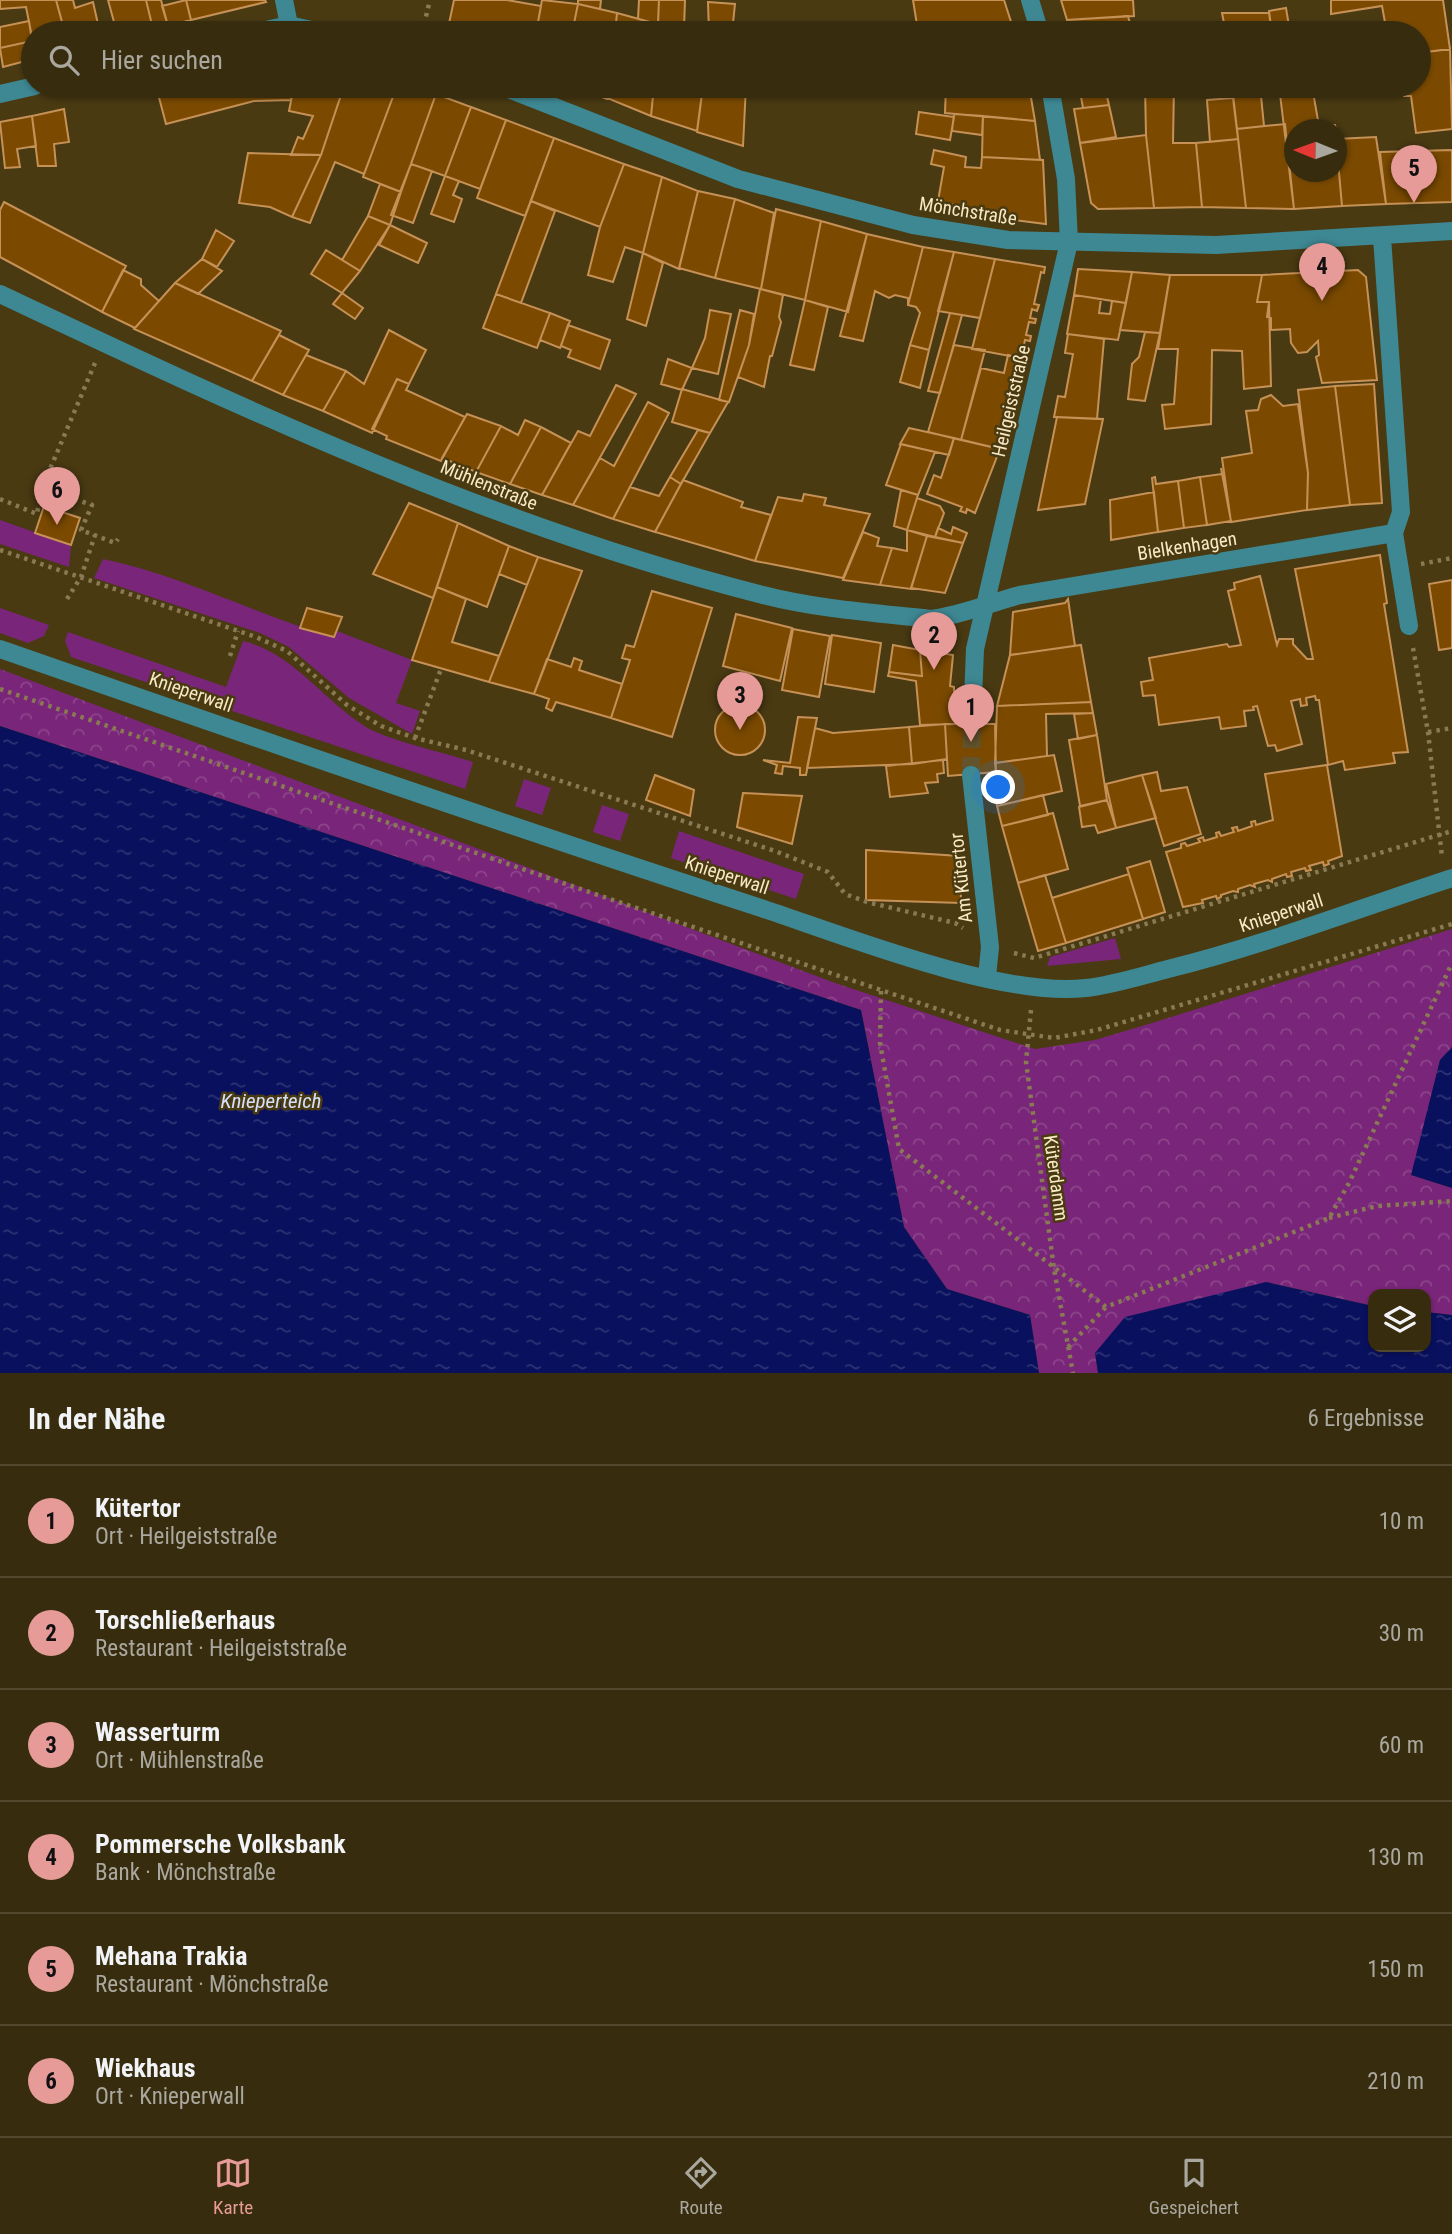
<!DOCTYPE html>
<html lang="de">
<head>
<meta charset="utf-8">
<style>
  body { margin:0; font-family:"Roboto Condensed",sans-serif; background:#3e3417; color:#f1f3f6 }
  .controls { position:absolute; right:21px; bottom:21px; display:grid; overflow:hidden; border-radius:14px; box-shadow:0 2px 5px #0004 }
  .controls button { width:63px; height:63px; display:grid; place-items:center; padding:0; border:0; border-bottom:2px solid #51482e; background:#372c0e; color:#f1f3f6; font:35px sans-serif }
  .compass { position:absolute; left:1284px; top:119px; width:63px; height:63px; border-radius:50%; background:#372c0e; box-shadow:0 2px 5px #0004; rotate:271deg }
  .you { position:absolute; left:999px; top:788px; width:24px; height:24px; margin:-18px; border:5px solid #fff; border-radius:50%; background:#1a73e8; box-shadow:0 0 0 10px #1a73e833 }
  .badge { display:grid; place-items:center; width:46px; height:46px; border-radius:50%; background:#e69b98; color:#111; font-size:23px; font-weight:700 }
  .pin { position:absolute; translate:-50% -58px; filter:drop-shadow(0 2px 4px #0008) }
  .pin::after { content:''; position:absolute; top:37px; width:24px; height:21px; background:inherit; clip-path:polygon(0 0,100% 0,50% 100%) }
  .list { margin:0; padding:0; list-style:none }
  h2 { display:flex; justify-content:space-between; align-items:center; height:91px; margin:0; padding:0 28px; font-size:30px }
  h2 small { font-size:23px; font-weight:400; color:#aaa79e }
  .list li { display:grid; grid-template-columns:46px 1fr auto; gap:21px; align-items:center; box-sizing:border-box; height:112px; padding:0 28px; border-top:2px solid #51482e }
  .list b { display:block; font-size:26px; white-space:nowrap }
  .list p { margin:0; font-size:23px; white-space:nowrap; color:#aaa79e }
  .list em { font-size:23px; font-style:normal; color:#aaa79e }
  .icon { flex:none; width:38px; height:38px; fill:none; stroke:currentColor; stroke-width:2; stroke-linecap:round; stroke-linejoin:round }
  .map { position:relative; flex:none; width:1452px; height:1373px; overflow:hidden }
  .search { position:absolute; background:#372c0e; box-shadow:0 2px 5px #0004; left:21px; right:21px; top:21px; height:77px; display:flex; align-items:center; gap:18px; box-sizing:border-box; padding:0 24px; border-radius:38px; color:#aaa79e; font-size:26px }
  .sheet { height:763px; background:#372c0e }
  nav { display:flex; justify-content:space-around; align-items:center; box-sizing:border-box; height:98px; border-top:2px solid #51482e; background:#372c0e; font-size:19px; color:#aaa79e }
  nav a { display:grid; justify-items:center; gap:4px }
  nav .on { color:#e69b98 }
  .map>svg:first-child { display:block }
  .green { fill:#792579 }
  .park { fill:url(#park-crowns) }
  .water { fill:url(#water-ripples) }
  .building { fill:#7b4a00; stroke:#c69156; stroke-width:2 }
  .lines { fill:none; stroke-linecap:round; stroke-linejoin:round }
  .minor-tunnel { stroke:#63542d; stroke-width:18; stroke-dasharray:18 9; stroke-linecap:butt }
  .path { stroke:#897a53; stroke-width:4.5; stroke-dasharray:3.5 5; stroke-linecap:butt }
  .minor { stroke:#3e8893; stroke-width:18 }
  .labels { text-anchor:middle; dominant-baseline:central; stroke-width:5; stroke-linejoin:round; paint-order:stroke }
  .street-label { font-size:19px; fill:#f8e9c5; stroke:#493a12 }
  .water-label { font-size:21px; font-style:italic; fill:#d5e0fb; stroke:#493a12 }
</style>
</head>
<body>
<div class="map">
<svg width="1452" height="1373" viewBox="0 0 1452 1373">
  <defs>
    <pattern id="park-crowns" width="20" height="18" patternUnits="userSpaceOnUse" patternTransform="scale(1.75)"><rect width="20" height="18" fill="#792579"/><path d="M2 6a3 3 0 1 1 6 0M12 15a3 3 0 1 1 6 0" fill="none" stroke="#8d458b"/></pattern>
    <pattern id="water-ripples" width="26" height="14" patternUnits="userSpaceOnUse" patternTransform="scale(1.75)"><rect width="26" height="14" fill="#09105e"/><path d="M2 4q2-2 4 0t4 0M15 11q2-2 4 0t4 0" fill="none" stroke="#2e3374"/></pattern>
  </defs>
  <rect width="100%" height="100%" fill="#493a12"/>
  <path class="green" d="M0,520L71,545L69,567L0,544Z
    M103,559C182,575 256,615 334,637L337,631L412,660L396,703L420,711L412,734L349,698L289,647L260,633L94,578Z
    M0,608L49,625L44,636L28,643L0,633Z
    M68,632L226,687L243,641C293,653 323,700 366,727C387,740 446,753 473,762L465,789L71,657L65,641Z
    M524,779L551,788L542,815L515,806Z
    M602,805L629,814L620,841L593,832Z
    M679,831L804,874L796,899L671,858Z
    M1115,938L1121,959L1047,966L1050,957Z"/>
  <path class="park" d="M0,669L835,983L1035,1049L1095,1040L1152,1023L1452,929V1047L1440,1060L1412,1175L1452,1188V1315L1426,1312V1294H1373V1306L1266,1282L1095,1353L1098,1373H1039L1030,1315L947,1289L904,1227L861,1010L0,726Z"/>
  <path class="water" d="M0,726L861,1010L904,1227L947,1289L1030,1315L1039,1373H0Z
    M1452,1047V1188L1411,1175L1440,1060Z
    M1266,1282L1373,1306V1347H1426V1312L1452,1315V1373H1098L1095,1353L1125,1317Z"/>
  <path class="building" d="M0,0H56L64,29L33,33L32,37L26,7L0,9Z
    M56,0H73L75,8L93,2L100,33H65Z
    M108,0H146L153,29L117,33Z
    M146,0H161L168,26L153,29Z
    M186,0L191,20L168,26L162,6Z
    M186,0H265L266,2L191,20Z
    M454,0H507L541,6L536,33H447Z
    M542,0L578,4L572,33H536Z
    M578,0H601L600,9L578,4Z
    M639,0H659L658,24L638,19Z
    M659,0H685L684,28L658,24Z
    M913,0H1004L1013,28L917,25Z
    M1061,0H1133L1134,16L1067,20Z
    M1331,0H1443L1450,49L1419,53V33H1402L1401,23L1386,28L1382,6L1331,14Z
    M708,2L735,4L732,33H709Z
    M578,4L617,13L615,33H572Z
    M1286,8L1289,26L1285,30L1289,33H1272L1269,11Z
    M617,13L661,25L660,33H615Z
    M1222,13H1269L1272,33H1226Z
    M1128,16L1132,31L1145,27L1147,33H1070L1067,20Z
    M29,21L32,41L0,48V27Z
    M880,23L943,26V33H879Z
    M661,25L684,28L709,33H660Z
    M943,26L1013,28L1014,33H943Z
    M32,37L33,59L3,67L0,48L32,41Z
    M1450,49L1452,129L1416,133L1411,96H1404L1402,86H1419V53Z
    M170,86H294L291,100L254,101L166,124L157,90Z
    M294,86H344L321,155H291L298,137L303,139L313,116L289,111Z
    M344,86H397L364,174L335,162L310,223L292,217L321,155Z
    M397,86H412L436,94L401,192L363,177Z
    M575,86H609L607,99L579,89Z
    M609,86H654L651,116L607,98Z
    M654,86H703L697,131L651,116Z
    M703,86H746L743,146L697,132Z
    M946,86H1029L1035,121L945,113Z
    M1079,86H1122L1123,90L1106,92L1109,105L1083,108Z
    M1145,86H1174L1173,143H1196L1202,207L1154,208L1146,135Z
    M1232,86H1260L1264,126L1237,129Z
    M1279,86H1303L1313,92L1319,126L1335,125L1336,130H1294V172H1336V139L1342,206L1294,209Z
    M436,94L471,107L445,176L411,164Z
    M1233,98L1238,139L1210,142L1207,100Z
    M1109,105L1116,137L1080,143L1074,109Z
    M471,107L506,120L480,189L445,176Z
    M64,109L69,142L54,144L56,166H38L32,116Z
    M919,112L954,117L950,140L916,134Z
    M954,114L983,116L982,135L952,131Z
    M32,116L36,146L17,149L20,167L5,168L0,122Z
    M983,116L1035,121L1040,160L982,157Z
    M506,120L554,138L525,216L477,198Z
    M1285,124L1294,209L1246,208L1237,129Z
    M1146,135L1154,208L1098,209L1091,203L1080,143Z
    M1376,137L1386,204L1342,206L1336,139Z
    M554,138L624,164L600,227L531,201Z
    M1238,139L1246,208L1202,207L1196,143Z
    M934,150L966,157L965,167L981,168L982,157L1043,160L1046,224L1013,220L938,201L944,167L931,164Z
    M1452,150V202L1386,204L1380,152Z
    M248,153L321,155L292,217L270,207L239,203Z
    M411,164L432,171L413,223L391,215Z
    M624,164L662,177L643,253L625,247L613,282L588,275L600,227Z
    M445,176L459,181L453,195L462,199L454,222L431,214Z
    M662,177L698,191L679,269L643,253Z
    M380,184L401,192L390,225L368,216Z
    M698,191L735,199L715,278L679,268Z
    M735,199L774,213L761,289L715,278Z
    M531,201L555,211L521,303L496,294Z
    M4,202L126,266L102,312L0,257V210Z
    M776,209L821,221L805,300L761,289Z
    M368,216L390,225L360,271L342,260Z
    M821,221L867,234L848,312L805,300Z
    M390,225L427,243L418,263L379,245Z
    M216,230L234,241L217,267L202,259Z
    M867,234L923,247L908,305V298L895,295L889,298L875,291L863,341L840,336Z
    M923,247L954,252L929,350L910,345L920,313L916,307L908,305Z
    M326,250L360,271L342,293L311,274Z
    M954,252L995,259L980,318L938,311Z
    M643,253L663,263L646,326L627,319Z
    M202,259L222,271L198,294L175,283Z
    M995,259L1045,267L1044,273L1041,272L1034,304L1039,305L1037,311L1032,309L1030,318L1036,319L1035,323L1029,322L1026,335L1031,336L1030,341L1025,340L1021,358L972,349Z
    M1078,269L1132,272L1126,303L1074,295Z
    M123,270L141,279V285L159,301L135,328L102,312Z
    M1358,270L1366,277L1377,380L1322,383L1316,357L1319,355L1318,341L1307,352L1298,353L1291,343L1290,329L1271,330V318L1267,317L1269,302H1257L1262,275Z
    M1132,272L1170,275L1160,333L1120,330Z
    M1170,275H1262L1257,302H1269L1271,386L1244,389L1242,351L1212,350L1211,424L1165,429L1162,405L1174,404L1178,349H1158Z
    M175,283L281,331L252,381L134,329Z
    M760,289L783,295L779,317L781,322L772,356H770L764,387L738,377L749,345Z
    M342,293L363,308L355,319L333,304Z
    M496,294L550,313L537,348L483,328Z
    M1074,295L1101,299L1099,313L1110,314L1112,301L1126,303L1118,340L1067,334Z
    M805,300L828,307L814,370L790,365Z
    M710,310L731,314L718,374L692,368L705,338Z
    M740,310L754,314L749,345L729,402L719,400Z
    M550,313L570,321L560,348L540,340Z
    M950,313L962,315L940,393L928,391Z
    M568,325L610,340L600,369L568,357L571,350L561,346Z
    M389,330L426,350L409,384L397,379L372,433L323,411L346,371L364,384Z
    M1145,332L1160,333L1145,401L1128,399L1132,364L1139,357Z
    M1068,334L1104,339L1097,419L1054,417L1058,396L1065,397L1073,354L1065,353Z
    M279,335L309,350L283,395L252,381Z
    M910,345L929,350L920,388L900,382Z
    M954,345L985,350L961,440L928,432Z
    M306,355L346,371L323,411L283,395Z
    M1008,355L1026,359L1000,449L961,440L981,368L1004,373Z
    M668,359L692,368L682,390L661,384Z
    M397,379L409,384L406,390L465,417L441,461L386,439L387,436L372,429Z
    M1374,384L1382,503L1350,505L1335,386Z
    M616,385L636,394L573,505L542,495L578,431L590,436Z
    M1335,386L1350,505L1307,510L1308,473L1298,390Z
    M682,389L728,402L710,433L672,422Z
    M1271,395L1283,406L1298,404L1308,473L1307,510L1231,522L1222,458L1252,453L1246,411L1258,410L1261,399Z
    M648,402L669,413L613,519L573,505L600,458L614,466Z
    M467,414L501,426L476,472L442,458Z
    M1057,417L1103,419L1085,504L1038,510Z
    M525,420L541,427L510,484L476,472L501,426L518,435Z
    M541,427L571,443L542,495L510,484Z
    M909,428L954,438L949,455L900,444Z
    M698,430L710,433L681,484L670,477Z
    M954,438L1000,449L975,513L967,509L966,513L960,511L962,507L927,494L934,475L941,478Z
    M901,444L935,452L918,495L886,485Z
    M1221,468L1231,521L1207,525L1200,477L1222,474Z
    M670,477L681,484L655,532L613,519L630,487L659,496Z
    M1155,477L1156,484L1178,481L1184,528L1158,532L1152,478Z
    M1200,477L1207,525L1184,528L1178,481Z
    M683,480L743,502L741,507L771,515L755,561L655,532Z
    M901,490L918,495L907,530L894,526Z
    M1154,492L1158,532L1111,540L1110,500Z
    M804,494L826,498L824,505L870,514L843,578L755,561L778,497L802,501Z
    M917,498L940,506L944,513L935,537L907,530Z
    M409,503L458,523L433,598L373,574Z
    M44,506L80,518L71,545L35,533Z
    M458,523L509,546L487,607L437,587Z
    M953,527L967,533L963,543L935,537L938,528L951,534Z
    M907,530L927,536L911,589L880,585L892,548L907,551Z
    M863,532L879,538L877,546L892,548L880,585L843,580Z
    M927,536L963,543L945,593L911,588Z
    M509,546L538,557L527,585L499,574Z
    M1380,555L1387,603L1384,604L1408,752L1393,753L1395,763L1345,770L1343,761L1328,765L1319,700H1316L1315,696L1306,698L1307,705L1301,706L1300,699L1291,701L1302,744L1277,751L1275,745L1268,746L1257,706L1253,707L1254,710L1244,711L1246,726L1221,729L1219,717L1159,725L1155,695L1143,696L1141,682L1153,680L1149,658L1227,644L1229,647L1241,645L1228,591L1235,589L1234,583L1260,576L1277,645L1279,639H1293V644L1307,659H1313L1295,569Z
    M538,557L582,571L534,694L489,682Z
    M1452,580V648L1439,650L1429,584Z
    M437,587L466,599L452,642L499,656L489,682L412,660Z
    M652,591L712,608L672,737L611,718L630,660L622,658L626,645L634,647Z
    M1068,599L1075,646L1010,655L1013,612L1065,603Z
    M307,608L342,617L334,637L300,628Z
    M736,614L792,628L780,681L723,666Z
    M793,629L830,636L819,697L782,690Z
    M832,635L881,643L874,692L825,684Z
    M893,645L920,650L922,676L889,672Z
    M1081,645L1091,702L997,706L1010,655Z
    M920,650L953,655L950,686L954,687L955,724L920,725L916,681L888,676L889,672L922,676Z
    M574,658L582,661L579,670L622,684L611,718L556,702L552,711L546,708L549,699L534,694L547,659L571,667Z
    M1091,702L1093,713L1046,714L1047,756L995,763L997,706Z
    M715 730a25 25 0 1 1 50 0a25 25 0 1 1-50 0Z
    M1093,713L1097,735L1078,739L1074,714Z
    M798,717L817,718L806,775H800V768L783,766L782,774L775,773L777,765L763,760L790,763Z
    M945,724H995L996,772L948,776Z
    M945,724L947,759L912,764L909,727Z
    M909,727L912,764L807,768L815,728L833,733Z
    M1097,735L1107,800L1080,806L1069,740Z
    M1054,755L1062,791L997,806L991,773L996,772L995,763Z
    M943,760L944,773L937,774L938,782L925,783L928,793L890,797L886,766Z
    M1327,765L1342,856L1328,861L1329,864L1324,866L1323,862L1309,866L1311,870L1306,871L1305,868L1291,872L1292,876L1287,877L1286,874L1272,879V882L1268,880L1254,884L1255,887L1250,885L1238,889V892L1233,891L1221,895V897L1217,899L1216,896L1202,900L1203,903L1183,907L1166,852L1181,848V844L1185,843L1187,846L1200,842L1198,839L1203,837L1204,841L1217,837L1216,833L1219,832L1221,836L1234,832L1232,828L1237,827L1238,831L1252,826L1251,822L1255,821L1256,825L1273,820L1265,774Z
    M1157,772L1161,791L1187,787L1201,834L1164,846L1142,775Z
    M655,775L694,790L690,816L646,800Z
    M1142,775L1156,818L1116,828L1106,784Z
    M743,793L802,796L792,844L737,827Z
    M1043,795L1048,815L1002,826L997,806Z
    M1107,800L1116,828L1098,833L1095,825L1082,827L1079,807Z
    M1053,813L1068,869L1018,883L1002,826Z
    M866,850L960,856L961,903L866,900Z
    M1150,861L1165,912L1143,919L1127,868Z
    M1129,874L1143,919L1066,943L1052,898Z
    M1045,875L1066,943L1038,951L1018,883Z"/>
  <g class="lines">
    <path class="minor-tunnel" d="M971,775L972,724"/>
    <path class="path" d="M422,33L430,0
      M95,363L42,488L92,505L81,530L115,543L118,539
      M0,499L37,514L42,488
      M0,550L256,637L287,651L347,705L381,726L415,738L466,750L775,851L828,872L845,894L867,902L955,923L963,928
      M1421,564L1452,558
      M67,599L81,577L95,535
      M1413,648L1428,732L1442,857
      M230,656L238,631
      M0,689L598,895L1000,1030L1054,1038L1097,1030L1452,924
      M1428,732L1452,728
      M415,738L441,669
      M1014,953L1034,958L1452,831
      M881,991L880,1043L899,1149L1106,1307L1329,1218L1349,1183L1452,963
      M1031,1010L1026,1062L1054,1269L1073,1373
      M1329,1218L1377,1206L1452,1201
      M1068,1347L1106,1307"/>
    <path class="minor" d="M284,0L289,25
      M1030,0L1040,33
      M251,33L289,25L325,33
      M501,86L738,179L913,225L1008,240L1216,245L1452,231
      M0,94L35,86
      M0,294C247,411 498,528 763,595C817,609 876,613 931,619C962,615 990,603 1020,595L1394,533L1401,512L1382,237
      M1394,533L1409,626
      M0,649C253,737 506,825 761,908C845,936 1001,998 1086,988C1113,985 1141,976 1168,969C1265,945 1357,909 1452,878
      M972,724L975,649L1069,242L1066,179L1050,86
      M971,775L990,947L987,977"/>
  </g>
  <g class="labels">
    <g class="street-label">
      <text transform="translate(968 211) rotate(9)">Mönchstraße</text>
      <text transform="translate(1011 401) rotate(-77)">Heilgeiststraße</text>
      <text transform="translate(489 485) rotate(22)">Mühlenstraße</text>
      <text transform="translate(1187 546) rotate(-9)">Bielkenhagen</text>
      <text transform="translate(191 692) rotate(19)">Knieperwall</text>
      <text transform="translate(727 875) rotate(18)">Knieperwall</text>
      <text transform="translate(961 878) rotate(-96)">Am Kütertor</text>
      <text transform="translate(1281 913) rotate(-18)">Knieperwall</text>
      <text transform="translate(1056 1178) rotate(82)">Küterdamm</text>
    </g>
    <g class="water-label">
      <text x="271" y="1101">Knieperteich</text>
    </g>
  </g>
</svg>
<div class="controls">
<button><svg class="icon" aria-label="layers" viewBox="0 0 24 24"><path d="M12 4l9 5-9 5-9-5zM3 14l9 5 9-5"/></svg></button>
</div>
<svg class="compass" viewBox="-18 -18 36 36"><path d="M0-13l5 13h-10z" fill="#e53935"/><path d="M0 13l5-13h-10z" fill="#aaa79e"/></svg>
<div class="you"></div>
<div class="pin badge" style="left:971px;top:742px">1</div>
<div class="pin badge" style="left:934px;top:670px">2</div>
<div class="pin badge" style="left:740px;top:730px">3</div>
<div class="pin badge" style="left:1322px;top:301px">4</div>
<div class="pin badge" style="left:1414px;top:203px">5</div>
<div class="pin badge" style="left:57px;top:525px">6</div>
<div class="search"><svg class="icon" aria-label="search" viewBox="0 0 24 24"><circle cx="10" cy="10" r="6"/><path d="M15 15l6 6"/></svg>Hier suchen</div>
</div>
<section class="sheet">
<h2>In der Nähe<small>6 Ergebnisse</small></h2>
<ul class="list">
<li><span class="badge">1</span><div><b>Kütertor</b><p>Ort · Heilgeiststraße</p></div><em>10 m</em></li>
<li><span class="badge">2</span><div><b>Torschließerhaus</b><p>Restaurant · Heilgeiststraße</p></div><em>30 m</em></li>
<li><span class="badge">3</span><div><b>Wasserturm</b><p>Ort · Mühlenstraße</p></div><em>60 m</em></li>
<li><span class="badge">4</span><div><b>Pommersche Volksbank</b><p>Bank · Mönchstraße</p></div><em>130 m</em></li>
<li><span class="badge">5</span><div><b>Mehana Trakia</b><p>Restaurant · Mönchstraße</p></div><em>150 m</em></li>
<li><span class="badge">6</span><div><b>Wiekhaus</b><p>Ort · Knieperwall</p></div><em>210 m</em></li>
</ul>
</section>
<nav>
<a class="on"><svg class="icon" aria-label="map" viewBox="0 0 24 24"><path d="M3 6l6-2 6 2 6-2v14l-6 2-6-2-6 2zM9 4v14M15 6v14"/></svg>Karte</a>
<a><svg class="icon" aria-label="directions" viewBox="0 0 24 24"><path d="M12 3l9 9-9 9-9-9zM9 14v-3h6M13 9l2 2-2 2"/></svg>Route</a>
<a><svg class="icon" aria-label="saved" viewBox="0 0 24 24"><path d="M7 4h10v16l-5-4-5 4z"/></svg>Gespeichert</a>
</nav>
</body>
</html>
